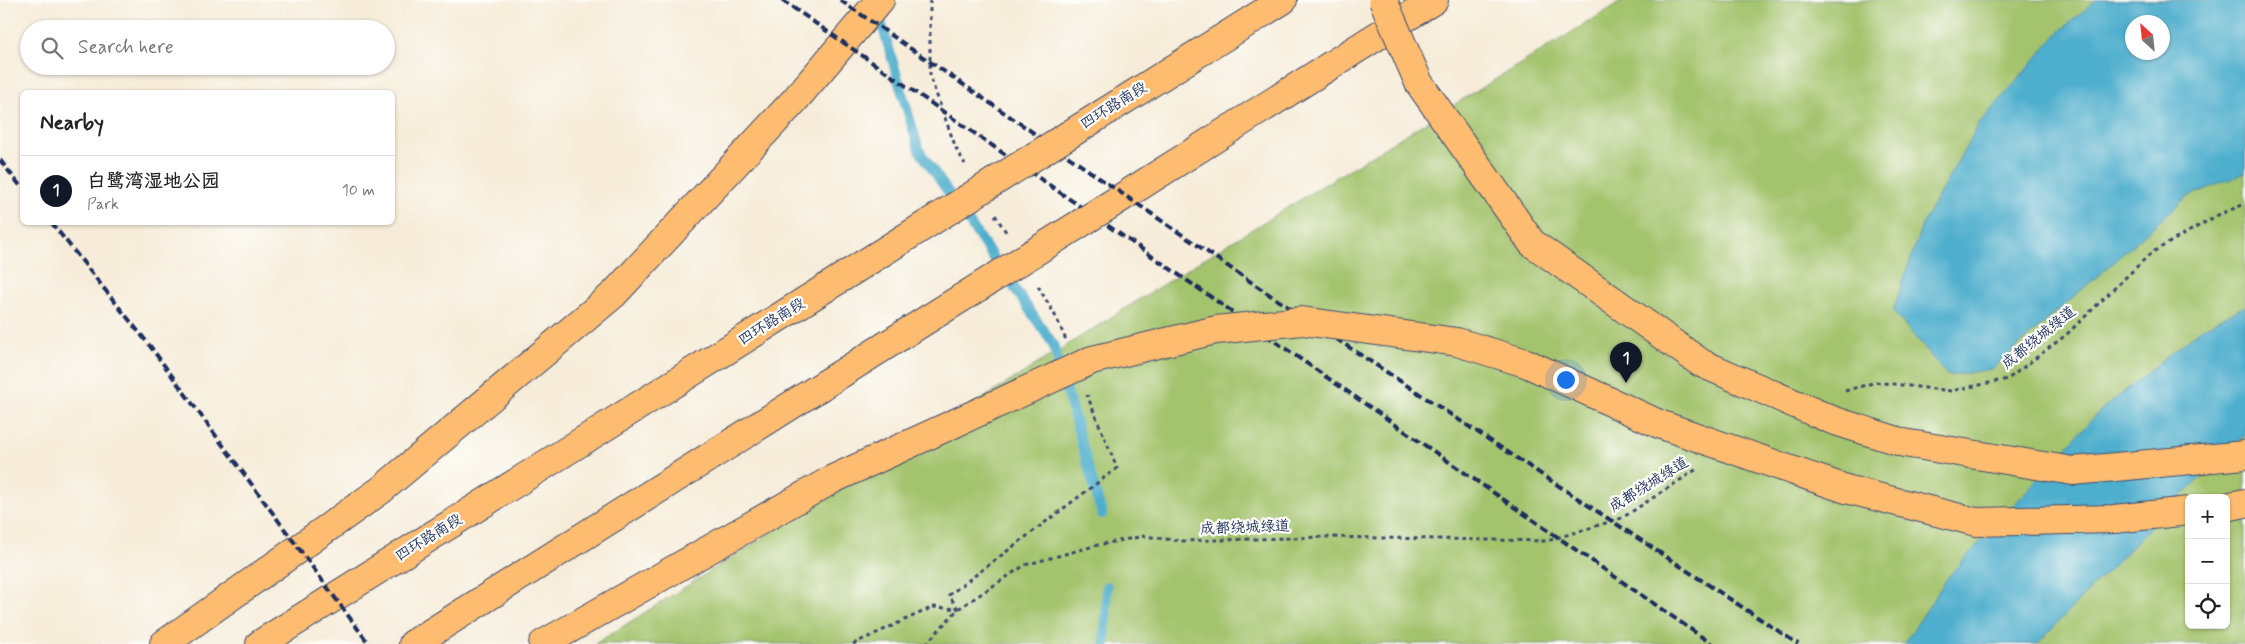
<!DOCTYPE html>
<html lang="en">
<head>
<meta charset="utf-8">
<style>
  body { margin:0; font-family:Mynerve,"LXGW WenKai TC",sans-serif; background:#f2f2f2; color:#222 }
  .controls { position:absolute; right:15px; bottom:15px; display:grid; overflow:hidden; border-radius:8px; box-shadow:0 1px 4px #0004 }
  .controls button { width:45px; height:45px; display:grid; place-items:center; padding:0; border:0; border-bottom:1px solid #e0e0e0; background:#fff; color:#222; font:25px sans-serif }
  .compass { position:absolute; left:2125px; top:15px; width:45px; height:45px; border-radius:50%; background:#fff; box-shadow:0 1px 4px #0004; rotate:333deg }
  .you { position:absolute; left:1565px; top:379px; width:18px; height:18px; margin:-12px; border:4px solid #fff; border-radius:50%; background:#1a73e8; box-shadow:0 0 0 8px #1a73e833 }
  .badge { display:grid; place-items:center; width:32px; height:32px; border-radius:50%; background:#111827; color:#fff; font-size:16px; font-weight:700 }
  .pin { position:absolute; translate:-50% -41px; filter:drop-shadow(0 1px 2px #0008) }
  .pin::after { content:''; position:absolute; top:26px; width:18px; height:15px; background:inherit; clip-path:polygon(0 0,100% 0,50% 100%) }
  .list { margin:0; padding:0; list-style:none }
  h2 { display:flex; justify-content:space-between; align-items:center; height:65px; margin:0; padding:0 20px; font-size:21px }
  h2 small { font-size:16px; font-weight:400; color:#767676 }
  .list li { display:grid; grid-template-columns:32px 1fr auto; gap:15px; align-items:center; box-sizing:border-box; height:70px; padding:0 20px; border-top:1px solid #e0e0e0 }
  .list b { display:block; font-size:19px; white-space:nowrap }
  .list p { margin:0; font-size:16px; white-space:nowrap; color:#767676 }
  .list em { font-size:16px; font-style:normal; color:#767676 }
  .icon { flex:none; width:28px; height:28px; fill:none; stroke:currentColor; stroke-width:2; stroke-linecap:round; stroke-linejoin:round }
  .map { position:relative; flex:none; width:2245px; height:644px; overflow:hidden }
  .search { position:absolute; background:#fff; box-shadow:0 1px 4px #0004; left:20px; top:20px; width:375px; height:55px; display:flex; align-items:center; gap:12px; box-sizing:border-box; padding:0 18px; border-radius:28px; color:#767676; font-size:19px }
  .panel { position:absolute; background:#fff; box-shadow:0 1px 4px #0004; left:20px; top:90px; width:375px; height:135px; border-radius:8px }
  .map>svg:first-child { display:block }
  .green { fill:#a3c36c; stroke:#5f7965; fill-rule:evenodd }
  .water { fill:#4eaecd; stroke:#346e96; fill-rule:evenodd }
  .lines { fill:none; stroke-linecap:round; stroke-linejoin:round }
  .stream { stroke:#4eaecd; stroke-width:10 }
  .highway-casing { stroke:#3c4b70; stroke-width:30 }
  .path { stroke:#3c4b70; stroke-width:3; stroke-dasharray:4 4; stroke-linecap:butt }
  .highway { stroke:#fdbc6f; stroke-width:28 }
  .rail { stroke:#1b2f5e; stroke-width:4; stroke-dasharray:8 4; stroke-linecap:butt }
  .highway-bridge-casing { stroke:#3c4b70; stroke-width:30; stroke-linecap:butt }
  .highway-bridge { stroke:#fdbc6f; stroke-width:28 }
  .labels { text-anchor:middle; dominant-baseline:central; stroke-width:4.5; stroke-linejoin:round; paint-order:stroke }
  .street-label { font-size:15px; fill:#1b2f5e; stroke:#fdfcf7 }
</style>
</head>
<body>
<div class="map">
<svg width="2245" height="644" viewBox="0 0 2245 644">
  <rect width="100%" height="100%" fill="#fdfcf7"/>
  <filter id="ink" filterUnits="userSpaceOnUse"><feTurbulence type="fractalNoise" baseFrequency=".02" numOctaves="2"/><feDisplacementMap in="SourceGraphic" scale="10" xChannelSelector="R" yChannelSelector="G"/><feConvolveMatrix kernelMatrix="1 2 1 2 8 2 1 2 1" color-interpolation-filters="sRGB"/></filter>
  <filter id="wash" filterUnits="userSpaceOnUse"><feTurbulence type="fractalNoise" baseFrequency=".0096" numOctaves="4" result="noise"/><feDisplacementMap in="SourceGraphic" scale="20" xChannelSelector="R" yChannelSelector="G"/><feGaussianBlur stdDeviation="1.12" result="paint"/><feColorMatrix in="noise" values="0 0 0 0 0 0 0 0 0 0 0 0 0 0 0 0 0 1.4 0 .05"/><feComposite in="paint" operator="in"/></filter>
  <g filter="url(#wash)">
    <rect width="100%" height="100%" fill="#f6ecd9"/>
    <path class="green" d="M1624,0H2245V644H595L1189,268ZM2132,22H2162V52H2132ZM2189,498H2226V625H2189Z"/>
    <path class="water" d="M2096,0H2245V173L2187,197L1992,369L1948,376L1893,311L1922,225L1979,124L2060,31ZM2132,22H2162V52H2132Z
      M2245,306V435L2168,509L2037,644H1904L1948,577L2097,414L2202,328Z"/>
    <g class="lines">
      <path class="stream" d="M877,8L919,150L1053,344L1102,514
        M1105,644L1107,586"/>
    </g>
  </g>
  <g filter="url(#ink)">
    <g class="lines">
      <g class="highway-casing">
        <path id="highway" d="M1059,141L1283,0
          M1105,208L1434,0
          M2226,507L2245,503
          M164,644L381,490L614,294L794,101L880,0
          M260,644L862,265
          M413,644L904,334
          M543,644L833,479L953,424"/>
      </g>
      <path class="path" d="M930,0V77L956,148L965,164
        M995,215L1008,235
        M1038,286L1056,317L1066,340
        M1845,391L1876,382L1951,391L2008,379L2066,335L2151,253L2218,215L2245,204
        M958,609L949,595L1117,468L1087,395
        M853,644L933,607L958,609
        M926,644L958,609L1025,565L1098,545L1144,536L1181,541L1327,537L1547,541L1622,518L1697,469"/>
      <use href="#highway" class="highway"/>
      <path class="rail" d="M782,0L1712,644
        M840,0L1267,293L1798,644
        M0,160L22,188
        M51,222L150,346L369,644"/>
      <g class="highway-bridge-casing">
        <path id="highway-bridge" d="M1383,0L1419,83L1532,243L1701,363L1832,420L1904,443L2073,471L2245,455
          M862,265L1059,141
          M904,334L1105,208
          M953,424L1092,360L1216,330L1302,321L1457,342L1526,363L1659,424L1846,489L1976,522L2114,519L2189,511"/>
      </g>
      <use href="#highway-bridge" class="highway-bridge"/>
    </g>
  </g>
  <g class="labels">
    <g class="street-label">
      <text transform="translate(1114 106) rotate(-32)">四环路南段</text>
      <text transform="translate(772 322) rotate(-32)">四环路南段</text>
      <text transform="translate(2039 338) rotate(-39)">成都绕城绿道</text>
      <text transform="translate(1649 485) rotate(-32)">成都绕城绿道</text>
      <text transform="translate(1245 528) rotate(-2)">成都绕城绿道</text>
      <text transform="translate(429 538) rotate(-32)">四环路南段</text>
    </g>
  </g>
</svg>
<div class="controls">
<button>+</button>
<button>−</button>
<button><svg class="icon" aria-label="locate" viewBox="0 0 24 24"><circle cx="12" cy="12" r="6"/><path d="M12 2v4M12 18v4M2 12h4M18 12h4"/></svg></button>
</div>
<svg class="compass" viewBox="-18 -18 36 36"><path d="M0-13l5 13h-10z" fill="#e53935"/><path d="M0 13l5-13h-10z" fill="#767676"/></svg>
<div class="you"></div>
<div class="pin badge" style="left:1626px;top:383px">1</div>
<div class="search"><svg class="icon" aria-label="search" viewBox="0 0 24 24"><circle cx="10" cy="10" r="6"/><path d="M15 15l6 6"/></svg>Search here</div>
<section class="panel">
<h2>Nearby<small></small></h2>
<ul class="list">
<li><span class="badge">1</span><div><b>白鹭湾湿地公园</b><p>Park</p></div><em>10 m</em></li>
</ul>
</section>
</div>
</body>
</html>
